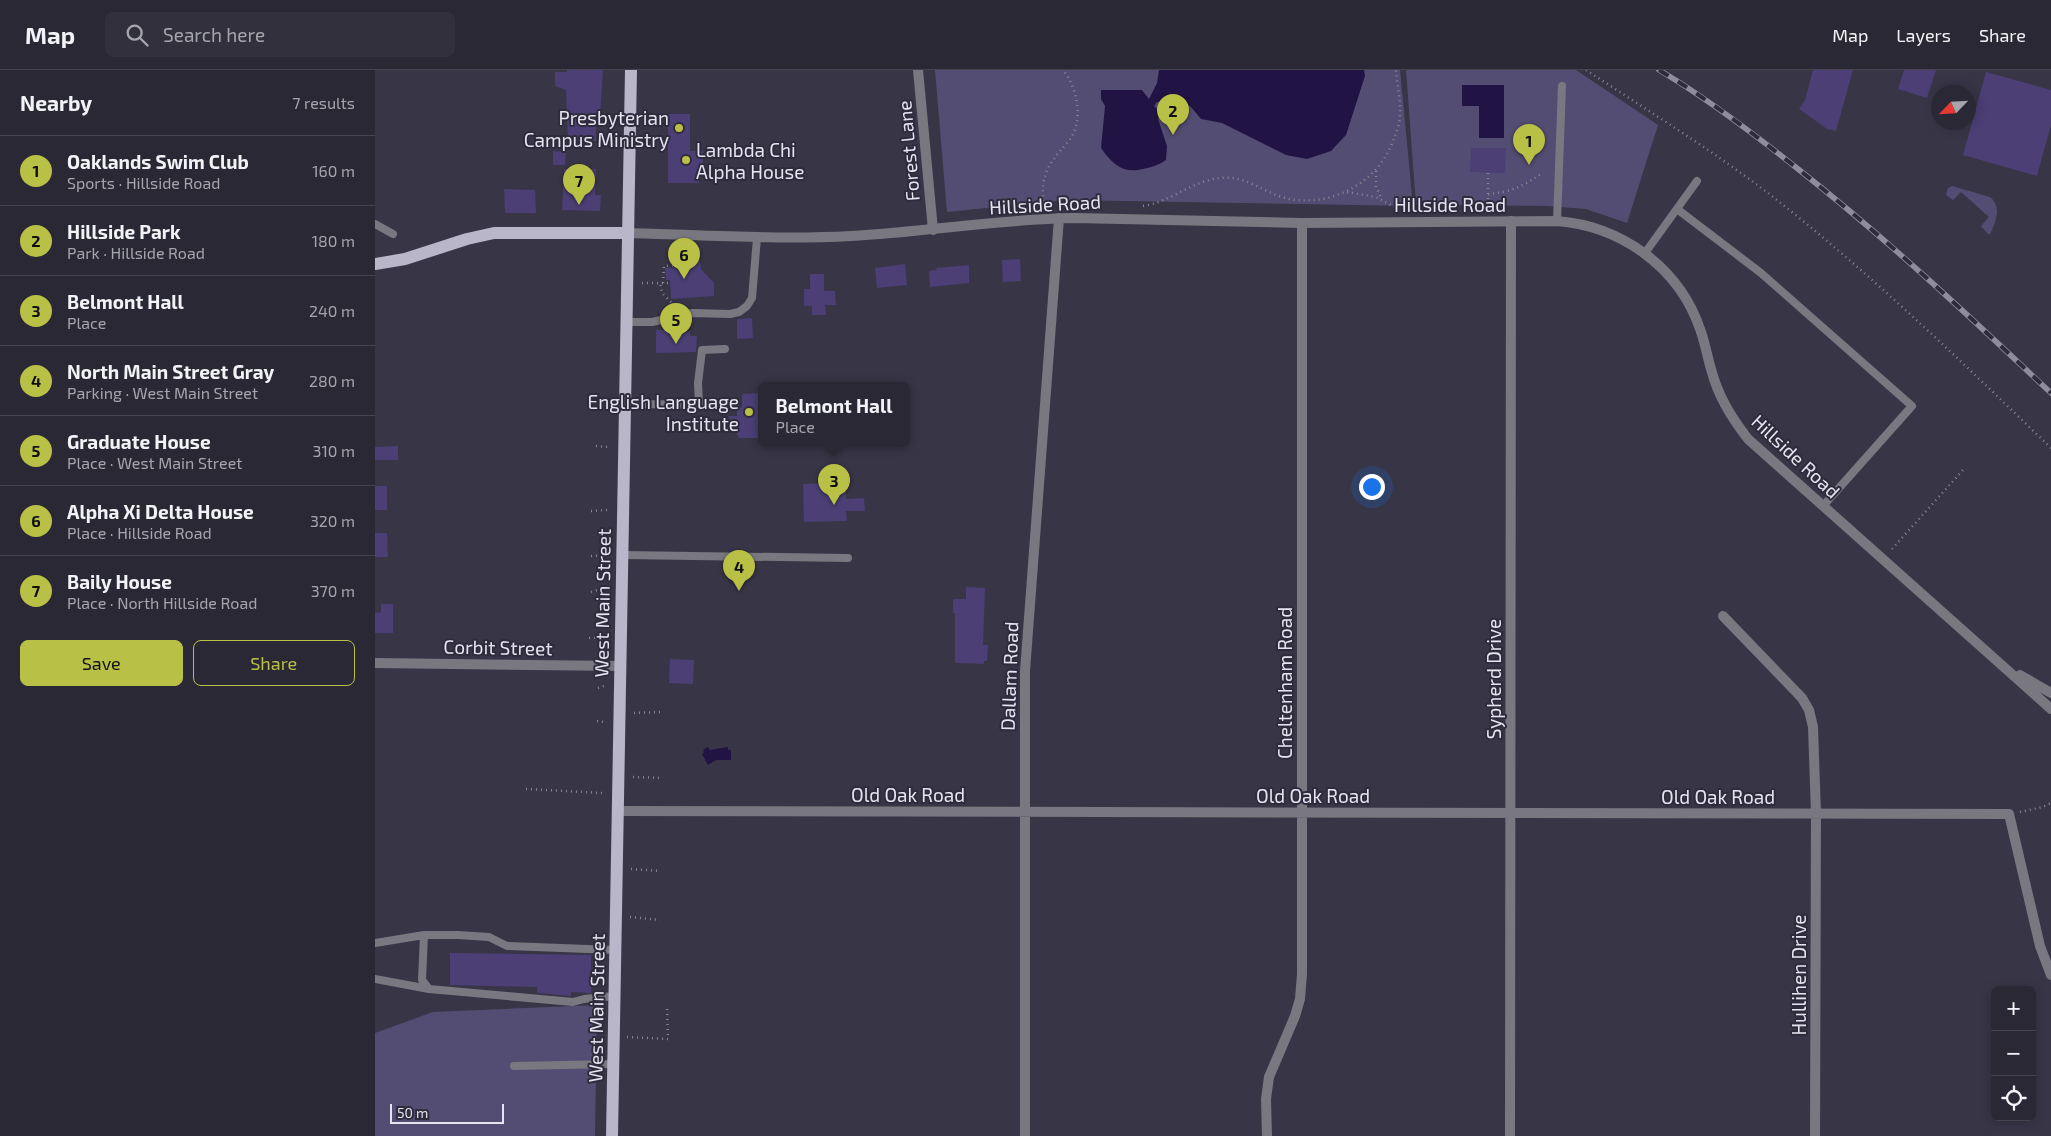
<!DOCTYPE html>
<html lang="en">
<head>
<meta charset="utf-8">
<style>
  body { margin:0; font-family:"Exo 2",sans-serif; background:#32303d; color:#f1f3f6 }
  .controls { position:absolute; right:15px; bottom:15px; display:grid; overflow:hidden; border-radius:8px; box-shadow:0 2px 12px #0003 }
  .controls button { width:45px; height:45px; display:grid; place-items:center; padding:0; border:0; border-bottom:1px solid #464450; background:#2a2835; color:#f1f3f6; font:25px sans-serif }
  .compass { position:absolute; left:1556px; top:15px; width:45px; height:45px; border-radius:50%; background:#2a2835; box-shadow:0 2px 12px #0003; rotate:245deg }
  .scale { position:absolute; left:15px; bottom:12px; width:114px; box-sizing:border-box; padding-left:5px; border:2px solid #e5e3ef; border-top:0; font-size:14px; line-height:18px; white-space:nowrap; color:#e5e3ef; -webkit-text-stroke:4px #2e2b3c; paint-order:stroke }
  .you { position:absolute; left:996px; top:416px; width:18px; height:18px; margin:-12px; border:4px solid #fff; border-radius:50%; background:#1a73e8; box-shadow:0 0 0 8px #1a73e833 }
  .badge { display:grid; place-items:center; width:32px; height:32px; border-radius:50%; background:#b9c046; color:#111; font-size:16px; font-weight:700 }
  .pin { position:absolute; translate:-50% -41px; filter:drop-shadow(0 1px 2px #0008) }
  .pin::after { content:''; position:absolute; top:26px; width:18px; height:15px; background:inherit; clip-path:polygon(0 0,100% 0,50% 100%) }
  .popup { position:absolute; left:383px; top:312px; width:152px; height:65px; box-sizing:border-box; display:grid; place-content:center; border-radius:8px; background:#2a2835; filter:drop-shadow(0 1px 4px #0005); font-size:16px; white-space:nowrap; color:#a5a6ad }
  .popup b { font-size:19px; color:#f1f3f6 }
  .popup::after { content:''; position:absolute; left:50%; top:100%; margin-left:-10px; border:10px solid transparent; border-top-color:#2a2835 }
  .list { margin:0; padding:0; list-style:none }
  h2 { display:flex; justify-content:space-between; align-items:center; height:65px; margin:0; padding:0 20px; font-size:21px }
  h2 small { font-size:16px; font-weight:400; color:#a5a6ad }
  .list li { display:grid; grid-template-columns:32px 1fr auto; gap:15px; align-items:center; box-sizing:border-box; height:70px; padding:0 20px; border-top:1px solid #464450 }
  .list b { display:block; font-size:19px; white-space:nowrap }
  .list p { margin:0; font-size:16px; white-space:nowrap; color:#a5a6ad }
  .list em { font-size:16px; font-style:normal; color:#a5a6ad }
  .actions { display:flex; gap:10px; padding:15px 20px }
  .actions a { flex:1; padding:11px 0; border:1px solid #b9c046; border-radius:8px; text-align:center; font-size:18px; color:#b9c046 }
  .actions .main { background:#b9c046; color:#111 }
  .icon { flex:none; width:28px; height:28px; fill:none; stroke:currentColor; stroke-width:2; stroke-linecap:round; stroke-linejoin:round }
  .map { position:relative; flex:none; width:1676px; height:1066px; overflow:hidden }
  header { display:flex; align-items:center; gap:30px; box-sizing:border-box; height:70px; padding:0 25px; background:#2a2835; border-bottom:1px solid #464450 }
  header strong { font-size:24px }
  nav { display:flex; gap:28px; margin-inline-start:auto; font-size:18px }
  .search { width:350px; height:45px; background:#32303d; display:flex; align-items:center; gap:12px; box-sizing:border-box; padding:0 18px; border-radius:8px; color:#a5a6ad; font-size:19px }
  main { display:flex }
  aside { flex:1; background:#2a2835 }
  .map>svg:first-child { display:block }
  .green { fill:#544d73 }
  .water { fill:#221345 }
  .building { fill:#4b3f75 }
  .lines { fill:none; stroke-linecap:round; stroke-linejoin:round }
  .path { stroke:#888695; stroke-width:2.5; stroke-dasharray:1 4; stroke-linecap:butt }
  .service { stroke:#797780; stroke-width:8 }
  .minor { stroke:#797780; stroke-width:10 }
  .tertiary { stroke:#797780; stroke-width:10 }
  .primary { stroke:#b8b6c8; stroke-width:12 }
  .rail-casing { stroke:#8f8c9b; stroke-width:5.5 }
  .rail { stroke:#2e2b3c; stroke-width:4; stroke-dasharray:11; stroke-linecap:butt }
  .poi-dot { fill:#b9c046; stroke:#2e2b3c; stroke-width:2 }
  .labels { text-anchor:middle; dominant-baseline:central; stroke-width:4; stroke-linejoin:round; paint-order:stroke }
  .poi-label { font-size:19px; fill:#e5e3ef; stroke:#2e2b3c; text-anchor:end }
  .street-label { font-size:19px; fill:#e5e3ef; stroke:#2e2b3c }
</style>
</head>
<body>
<header>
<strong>Map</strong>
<div class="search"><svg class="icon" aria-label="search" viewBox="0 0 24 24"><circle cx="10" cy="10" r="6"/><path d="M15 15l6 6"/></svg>Search here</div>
<nav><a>Map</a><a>Layers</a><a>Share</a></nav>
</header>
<main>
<aside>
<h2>Nearby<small>7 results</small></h2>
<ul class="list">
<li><span class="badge">1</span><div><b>Oaklands Swim Club</b><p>Sports · Hillside Road</p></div><em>160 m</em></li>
<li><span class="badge">2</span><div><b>Hillside Park</b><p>Park · Hillside Road</p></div><em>180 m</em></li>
<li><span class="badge">3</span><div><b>Belmont Hall</b><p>Place</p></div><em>240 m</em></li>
<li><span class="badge">4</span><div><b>North Main Street Gray</b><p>Parking · West Main Street</p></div><em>280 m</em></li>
<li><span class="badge">5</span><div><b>Graduate House</b><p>Place · West Main Street</p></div><em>310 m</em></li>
<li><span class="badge">6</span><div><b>Alpha Xi Delta House</b><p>Place · Hillside Road</p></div><em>320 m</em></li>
<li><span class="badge">7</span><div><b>Baily House</b><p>Place · North Hillside Road</p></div><em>370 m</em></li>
</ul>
<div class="actions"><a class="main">Save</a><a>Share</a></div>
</aside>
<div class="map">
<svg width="1676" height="1066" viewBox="0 0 1676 1066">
  <rect width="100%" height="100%" fill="#383547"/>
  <path class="green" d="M560,0H1025L1038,136L691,130L572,142Z
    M1031,0H1201L1283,55L1252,153L1211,139L1172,136L1041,135Z
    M1577,116L1615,127C1627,137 1621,151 1615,164H1613L1606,156L1614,147L1586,122L1578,130L1571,125L1573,118Z
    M222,935L220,1066H0V963L58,942Z"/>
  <path class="water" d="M784,0H989L990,6L971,65L956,81L932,89L911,85L847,53L826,49L816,37L808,31L782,32L779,36L786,43L783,49L792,76L791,90C784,95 777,97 768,99C748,104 737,94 726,78L730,36L726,29V20H767L774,29L782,13Z
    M1087,15H1129V68H1104V36H1087Z
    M333,677L335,680L353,677V680H356V690H341L333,695L327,684L329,682L328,680Z"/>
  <path class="building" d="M192,0H228L225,46H221V71H193L191,20L180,16V2H192Z
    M1438,0H1478L1461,61L1452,59L1424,39L1430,30Z
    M1529,0H1561L1552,28L1523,19Z
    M1611,2L1676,20V55L1662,106L1588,85Z
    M293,44H315V81H328V99H324V113H293Z
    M1096,78H1131L1130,103L1095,102Z
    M178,81L191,82L190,95H178Z
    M189,99H221L220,125H226L225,141L187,140Z
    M129,119L160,120L161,143H130Z
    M645,189L646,211L628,212L627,190Z
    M305,190H325L326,199L339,213V226L296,229L295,210H291L290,198L306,197Z
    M530,194L532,215L502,218L500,198Z
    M594,195V213L555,217L554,201L562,200L561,198Z
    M435,204H449V221H460L461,235H450L451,245H437V236H429V219H435Z
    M377,248L378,268L362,269V249Z
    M305,259V263L315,262V266H322L321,282L281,283V260Z
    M386,323V368H364L353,346H362V340L367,337V324Z
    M23,376V390H0V377Z
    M471,412V429L489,428L490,441H471L472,451L429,452L428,414Z
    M0,416H12V440H0Z
    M0,463H12L13,487H0Z
    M591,517L610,518L608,575H613L612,591H609V594L580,593V543H578V529H591Z
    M6,534H18V563H0V543L6,542Z
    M295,589L319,590L318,614L294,613Z
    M75,883L216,885V923L196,922V926L162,923V917L75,915Z"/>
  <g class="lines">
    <path class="path" d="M1211,0C1272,40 1335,79 1393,123C1493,201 1585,290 1676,378
      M1001,101V117L1007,129
      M1113,103V140
      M972,122L1001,127L1023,139
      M1113,124C1136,122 1146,117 1166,104
      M670,136C668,134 668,130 668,126C666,99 680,88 695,69C709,50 702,17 688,0
      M768,136C796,132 818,110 846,108C872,105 890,124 914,129C959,137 1005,111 1019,68C1022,61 1025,53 1025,45C1026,31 1022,15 1021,0
      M267,213H285L287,223L299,235
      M287,213H295
      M288,213L289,196L306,195
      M221,376L233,377
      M216,441L232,440
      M1517,479L1588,400
      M216,486L232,485
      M216,522L232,517
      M214,568L231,567
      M223,618L229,616
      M259,643L285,642
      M222,651L229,652
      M258,707L287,708
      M151,719L228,723
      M1645,742L1668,737L1676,733
      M256,799L286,801
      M255,847L285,850
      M252,967L293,969L292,937"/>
    <path class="service" d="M1302,139L1386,203L1537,336L1448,436
      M1182,151L1187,16
      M0,154L18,164
      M1270,183L1322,111
      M251,252H277L318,243L355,244L364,242L372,236L377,228L382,168
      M249,334L360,335
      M324,335L323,313L327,280L350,279
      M247,485L473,488
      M49,865L47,910L54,919L198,932L209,929L239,926
      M0,873L49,865H83L114,867L132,876L240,880
      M0,909L54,919
      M139,996L238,994"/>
    <path class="minor" d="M543,0L558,160
      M1348,546L1427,628L1434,640L1438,657L1441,744L1440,1066
      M0,593L245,596
      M242,741L1634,744L1665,876L1676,905
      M650,1066V601L684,148
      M892,1066L891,1029L894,1007L920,946L925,929L927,904V153
      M1135,1066L1136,151"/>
    <path class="tertiary" d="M253,163C327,165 402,170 476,166C551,162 625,149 699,148L927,153L1182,151C1246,156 1304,197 1325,259C1330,272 1332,286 1336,299C1343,326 1356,347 1373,369L1676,639
      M1645,605L1676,623"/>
    <path class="primary" d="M0,194L30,189L92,169L119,163H253
      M237,1066L256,0"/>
    <g class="rail-casing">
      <path id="rail" d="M1284,0C1333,29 1379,64 1423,99C1512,169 1594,246 1676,323"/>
    </g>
    <use href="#rail" class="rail"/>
  </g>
  <g class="poi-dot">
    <circle cx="304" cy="58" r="5"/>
    <circle cx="311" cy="90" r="5"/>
    <circle cx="374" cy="342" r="5"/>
  </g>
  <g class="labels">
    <g class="poi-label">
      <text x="294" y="47">Presbyterian<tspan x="294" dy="22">Campus Ministry</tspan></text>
      <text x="321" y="79" text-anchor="start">Lambda Chi<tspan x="321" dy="22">Alpha House</tspan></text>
      <text x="364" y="331">English Language<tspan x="364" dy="22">Institute</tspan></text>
    </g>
    <g class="street-label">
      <text transform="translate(533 81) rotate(-95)">Forest Lane</text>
      <text transform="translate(670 134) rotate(-3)">Hillside Road</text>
      <text x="1075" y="134">Hillside Road</text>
      <text transform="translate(1421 386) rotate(43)">Hillside Road</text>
      <text transform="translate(227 533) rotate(-89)">West Main Street</text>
      <text transform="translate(123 577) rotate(1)">Corbit Street</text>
      <text transform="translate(634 606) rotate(-88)">Dallam Road</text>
      <text transform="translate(1118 609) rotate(-90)">Sypherd Drive</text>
      <text transform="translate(909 613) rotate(-90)">Cheltenham Road</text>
      <text x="533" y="724">Old Oak Road</text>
      <text x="938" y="725">Old Oak Road</text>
      <text x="1343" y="726">Old Oak Road</text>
      <text transform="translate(1423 905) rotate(-90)">Hullihen Drive</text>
      <text transform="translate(221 938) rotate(-89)">West Main Street</text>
    </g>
  </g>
</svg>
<div class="controls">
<button>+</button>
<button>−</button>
<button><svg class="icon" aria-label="locate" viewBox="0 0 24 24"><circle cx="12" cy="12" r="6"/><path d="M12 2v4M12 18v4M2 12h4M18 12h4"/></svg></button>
</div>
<svg class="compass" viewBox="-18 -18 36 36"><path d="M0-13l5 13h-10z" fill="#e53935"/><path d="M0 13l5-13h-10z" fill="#a5a6ad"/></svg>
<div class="scale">50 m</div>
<div class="you"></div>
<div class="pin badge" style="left:1154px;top:95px">1</div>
<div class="pin badge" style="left:798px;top:65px">2</div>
<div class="pin badge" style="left:459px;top:435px">3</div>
<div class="popup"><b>Belmont Hall</b>Place</div>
<div class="pin badge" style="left:364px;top:521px">4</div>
<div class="pin badge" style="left:301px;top:274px">5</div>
<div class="pin badge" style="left:309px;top:209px">6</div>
<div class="pin badge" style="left:204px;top:135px">7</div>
</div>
</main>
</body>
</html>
